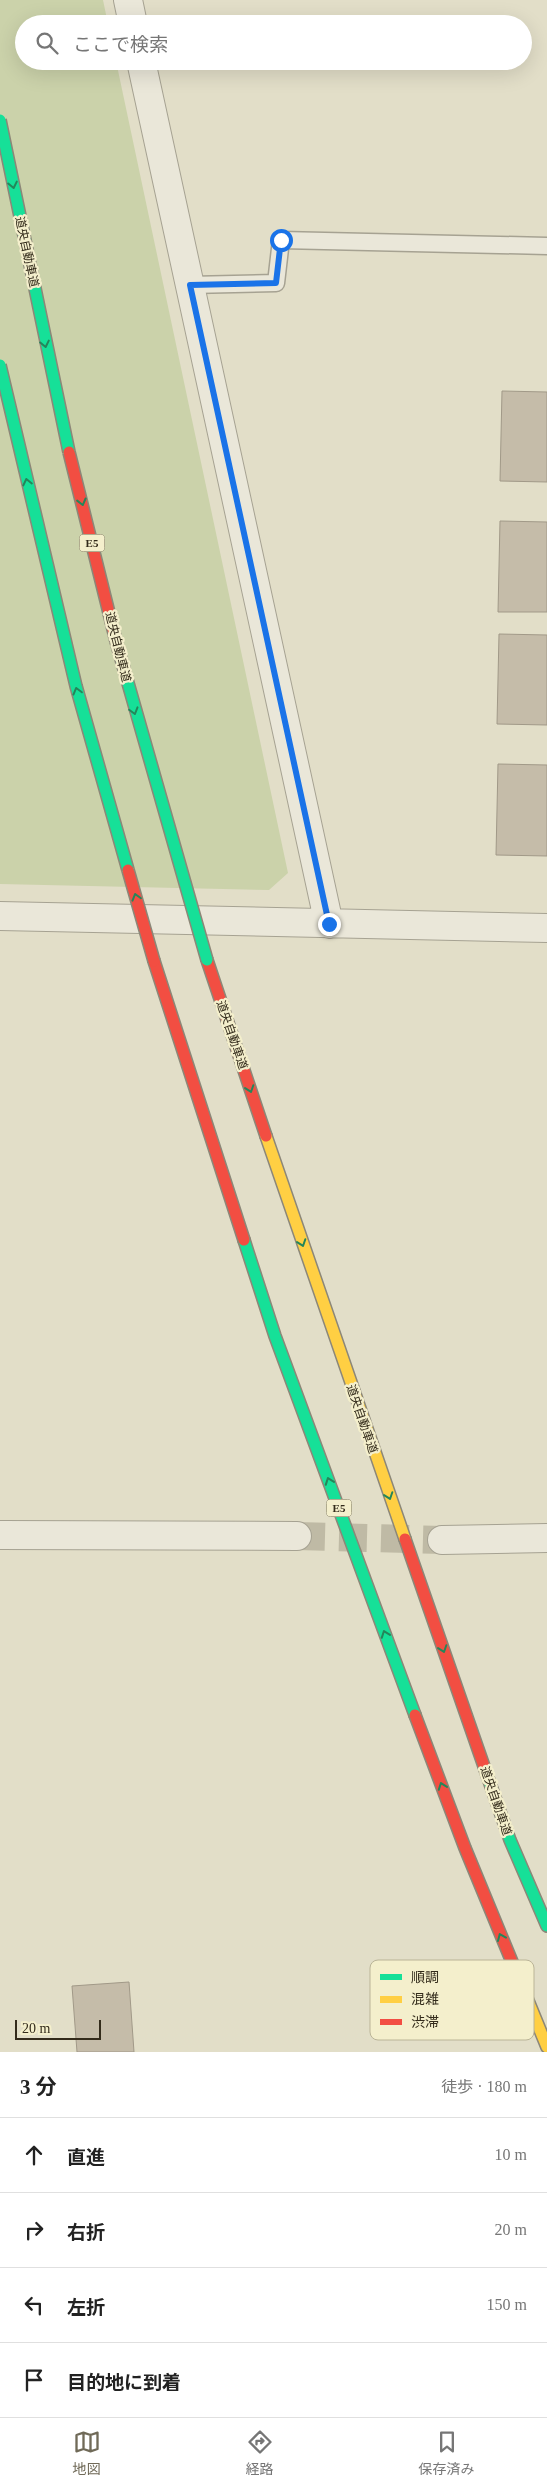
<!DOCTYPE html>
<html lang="ja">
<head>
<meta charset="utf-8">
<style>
  body { margin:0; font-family:"Times New Roman","Noto Sans JP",serif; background:#f6f6f6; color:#222 }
  .scale { position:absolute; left:15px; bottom:12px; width:86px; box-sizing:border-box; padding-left:5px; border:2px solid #332b1b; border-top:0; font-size:14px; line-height:18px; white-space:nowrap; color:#332b1b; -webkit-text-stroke:4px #f4efcc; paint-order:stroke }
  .stop { position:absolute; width:15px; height:15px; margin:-11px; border:4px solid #1a73e8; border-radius:50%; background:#fff }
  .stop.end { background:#1a73e8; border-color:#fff; box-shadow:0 1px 5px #0008 }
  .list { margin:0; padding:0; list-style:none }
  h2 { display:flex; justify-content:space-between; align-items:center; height:65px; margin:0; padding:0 20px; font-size:21px }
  h2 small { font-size:16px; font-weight:400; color:#767676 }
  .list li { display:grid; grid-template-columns:32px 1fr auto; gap:15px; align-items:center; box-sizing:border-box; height:75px; padding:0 20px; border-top:1px solid #e0e0e0 }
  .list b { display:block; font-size:19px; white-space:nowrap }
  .list em { font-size:16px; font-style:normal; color:#767676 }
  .icon { flex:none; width:28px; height:28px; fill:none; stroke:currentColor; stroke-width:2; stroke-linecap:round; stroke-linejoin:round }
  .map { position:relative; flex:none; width:547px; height:2052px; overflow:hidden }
  .search { position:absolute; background:#fff; box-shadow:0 5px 20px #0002; left:15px; right:15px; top:15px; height:55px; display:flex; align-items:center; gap:12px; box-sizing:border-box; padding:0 18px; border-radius:28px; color:#767676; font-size:19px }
  .sheet { height:365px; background:#fff }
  nav { display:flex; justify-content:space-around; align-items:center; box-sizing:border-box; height:70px; border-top:1px solid #e0e0e0; background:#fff; font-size:14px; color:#767676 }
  nav a { display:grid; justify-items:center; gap:2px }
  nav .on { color:#706a58 }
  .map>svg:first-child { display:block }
  .green { fill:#cbd2aa }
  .building { fill:#c5bca9; stroke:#a19988 }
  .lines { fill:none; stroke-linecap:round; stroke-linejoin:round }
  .street-tunnel { stroke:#bfbaa5; stroke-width:28; stroke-dasharray:28 14; stroke-linecap:butt }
  .lane-casing { stroke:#a6a292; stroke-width:19 }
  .street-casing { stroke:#a6a292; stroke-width:30 }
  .fast-casing { stroke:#8c8778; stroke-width:14 }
  .slow-casing { stroke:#8c8778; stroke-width:14 }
  .jam-casing { stroke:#8c8778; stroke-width:14 }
  .lane { stroke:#eae7d9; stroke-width:16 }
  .street { stroke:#eae7d9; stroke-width:28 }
  .fast { stroke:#16e098; stroke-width:11 }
  .slow { stroke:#ffcf43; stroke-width:11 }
  .jam { stroke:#f24e42; stroke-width:11 }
  .fast-bridge-casing { stroke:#8c8778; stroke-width:14; stroke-linecap:butt }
  .jam-bridge-casing { stroke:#8c8778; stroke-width:14; stroke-linecap:butt }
  .fast-bridge { stroke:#16e098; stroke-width:11 }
  .jam-bridge { stroke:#f24e42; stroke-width:11 }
  .oneway { stroke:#24865a }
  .route { stroke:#1a73e8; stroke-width:6 }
  .labels { text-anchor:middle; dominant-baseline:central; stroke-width:4.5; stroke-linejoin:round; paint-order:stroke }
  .shield { fill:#f4efcc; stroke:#6d6650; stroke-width:1 }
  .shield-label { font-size:11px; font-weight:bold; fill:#332b1b }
  .street-label { font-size:12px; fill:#332b1b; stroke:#f4efcc }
  .key { fill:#f4efcc; stroke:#bab497; stroke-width:1 }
  .key-label { font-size:14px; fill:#332b1b }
</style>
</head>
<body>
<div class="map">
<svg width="547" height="2052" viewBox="0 0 547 2052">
  <rect width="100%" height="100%" fill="#e2dec8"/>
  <path class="green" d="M0,0H103L108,24H24V61H116L288,873L269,890L0,884Z"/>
  <path class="building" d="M502,391L547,392V482L500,481Z
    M500,521L547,522V612H498Z
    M499,634L547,635V725L497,724Z
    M498,764L547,765V856L496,855Z
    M129,1982L134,2052H77L72,1986Z"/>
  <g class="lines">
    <path class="street-tunnel" d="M297,1536L442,1540"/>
    <g class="lane-casing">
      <path id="lane" d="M190,285L276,283L281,240L547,246"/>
    </g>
    <g class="street-casing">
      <path id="street" d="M128,0L133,24
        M141,61L329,924
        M0,916L547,928
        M0,1535L297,1536
        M442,1540L547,1538"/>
    </g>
    <g class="fast-casing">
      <path id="fast" d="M244,1240L275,1336L415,1715
        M487,1775L510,1840L547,1926"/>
    </g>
    <g class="slow-casing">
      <path id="slow" d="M266,1136L405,1539
        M517,1974L547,2047"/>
    </g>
    <g class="jam-casing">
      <path id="jam" d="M207,960L266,1136
        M154,961L244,1240
        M405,1539L487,1775
        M415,1715L465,1848L517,1974"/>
    </g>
    <use href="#lane" class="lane"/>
    <use href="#street" class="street"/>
    <use href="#fast" class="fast"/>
    <use href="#slow" class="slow"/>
    <use href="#jam" class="jam"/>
    <g class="fast-bridge-casing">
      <path id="fast-bridge" d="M0,120L69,452
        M0,365L76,686L128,870
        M116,641L207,960"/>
    </g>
    <g class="jam-bridge-casing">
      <path id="jam-bridge" d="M69,452L116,641
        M128,870L154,961"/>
    </g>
    <use href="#fast-bridge" class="fast-bridge"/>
    <use href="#jam-bridge" class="jam-bridge"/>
  </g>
  <defs><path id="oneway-chevron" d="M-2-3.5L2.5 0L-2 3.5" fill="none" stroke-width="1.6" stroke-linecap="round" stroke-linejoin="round" transform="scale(1.25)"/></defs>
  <g class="oneway">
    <use href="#oneway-chevron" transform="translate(13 185) rotate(78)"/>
    <use href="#oneway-chevron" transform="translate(45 344) rotate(78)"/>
    <use href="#oneway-chevron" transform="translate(27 482) rotate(-103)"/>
    <use href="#oneway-chevron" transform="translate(82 502) rotate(76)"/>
    <use href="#oneway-chevron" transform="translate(77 691) rotate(-105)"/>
    <use href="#oneway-chevron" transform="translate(134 711) rotate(74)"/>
    <use href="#oneway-chevron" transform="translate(136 897) rotate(-106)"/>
    <use href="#oneway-chevron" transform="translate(250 1089) rotate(71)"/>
    <use href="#oneway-chevron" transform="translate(302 1243) rotate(71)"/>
    <use href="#oneway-chevron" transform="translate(329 1481) rotate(-110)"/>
    <use href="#oneway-chevron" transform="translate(389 1496) rotate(71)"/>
    <use href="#oneway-chevron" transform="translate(385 1634) rotate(-110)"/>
    <use href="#oneway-chevron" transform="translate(443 1649) rotate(71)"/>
    <use href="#oneway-chevron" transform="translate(442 1786) rotate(-110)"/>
    <use href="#oneway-chevron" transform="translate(501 1937) rotate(-113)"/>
  </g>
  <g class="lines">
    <path class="route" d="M281,240L276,283L190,285L329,924"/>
  </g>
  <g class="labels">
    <g class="shield">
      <rect x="79.5" y="534.5" width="25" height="17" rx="4"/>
      <rect x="326.5" y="1499.5" width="25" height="17" rx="4"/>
    </g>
    <g class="shield-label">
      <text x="92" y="543">E5</text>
      <text x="339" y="1508">E5</text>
    </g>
    <g class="street-label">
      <text transform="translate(27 252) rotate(78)">道央自動車道</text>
      <text transform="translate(118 647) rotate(76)">道央自動車道</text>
      <text transform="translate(232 1035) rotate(71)">道央自動車道</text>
      <text transform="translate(362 1419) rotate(71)">道央自動車道</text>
      <text transform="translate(496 1801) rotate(71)">道央自動車道</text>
    </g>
  </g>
  <rect x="370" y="1960" width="164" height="80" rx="8" class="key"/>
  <rect x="380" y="1974" width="22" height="6" fill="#16e098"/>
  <rect x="380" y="1996" width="22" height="7" fill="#ffcf43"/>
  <rect x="380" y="2019" width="22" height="6" fill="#f24e42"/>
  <g class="key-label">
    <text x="411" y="1982">順調</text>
    <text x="411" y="2004">混雑</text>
    <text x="411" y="2027">渋滞</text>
  </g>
</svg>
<div class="scale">20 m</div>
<div class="stop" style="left:281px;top:240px"></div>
<div class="stop end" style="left:329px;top:924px"></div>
<div class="search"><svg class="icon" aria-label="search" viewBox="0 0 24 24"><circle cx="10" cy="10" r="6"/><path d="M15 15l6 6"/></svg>ここで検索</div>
</div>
<section class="sheet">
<h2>3 分<small>徒歩 · 180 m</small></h2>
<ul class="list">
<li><svg class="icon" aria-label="ahead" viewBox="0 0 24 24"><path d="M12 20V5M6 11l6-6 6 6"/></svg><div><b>直進</b></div><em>10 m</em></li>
<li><svg class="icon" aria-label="right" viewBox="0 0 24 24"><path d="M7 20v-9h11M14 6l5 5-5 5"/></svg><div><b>右折</b></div><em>20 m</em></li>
<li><svg class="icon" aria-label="left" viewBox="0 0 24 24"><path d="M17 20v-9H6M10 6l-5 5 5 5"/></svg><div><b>左折</b></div><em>150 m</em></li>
<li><svg class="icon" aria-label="arrive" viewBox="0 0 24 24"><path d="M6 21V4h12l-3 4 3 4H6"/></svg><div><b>目的地に到着</b></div></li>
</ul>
</section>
<nav>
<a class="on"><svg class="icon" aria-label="map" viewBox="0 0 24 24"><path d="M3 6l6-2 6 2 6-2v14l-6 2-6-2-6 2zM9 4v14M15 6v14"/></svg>地図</a>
<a><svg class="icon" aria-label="directions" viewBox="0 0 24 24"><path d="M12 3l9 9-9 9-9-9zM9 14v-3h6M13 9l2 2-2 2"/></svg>経路</a>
<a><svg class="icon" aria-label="saved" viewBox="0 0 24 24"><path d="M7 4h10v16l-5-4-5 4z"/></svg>保存済み</a>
</nav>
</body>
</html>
